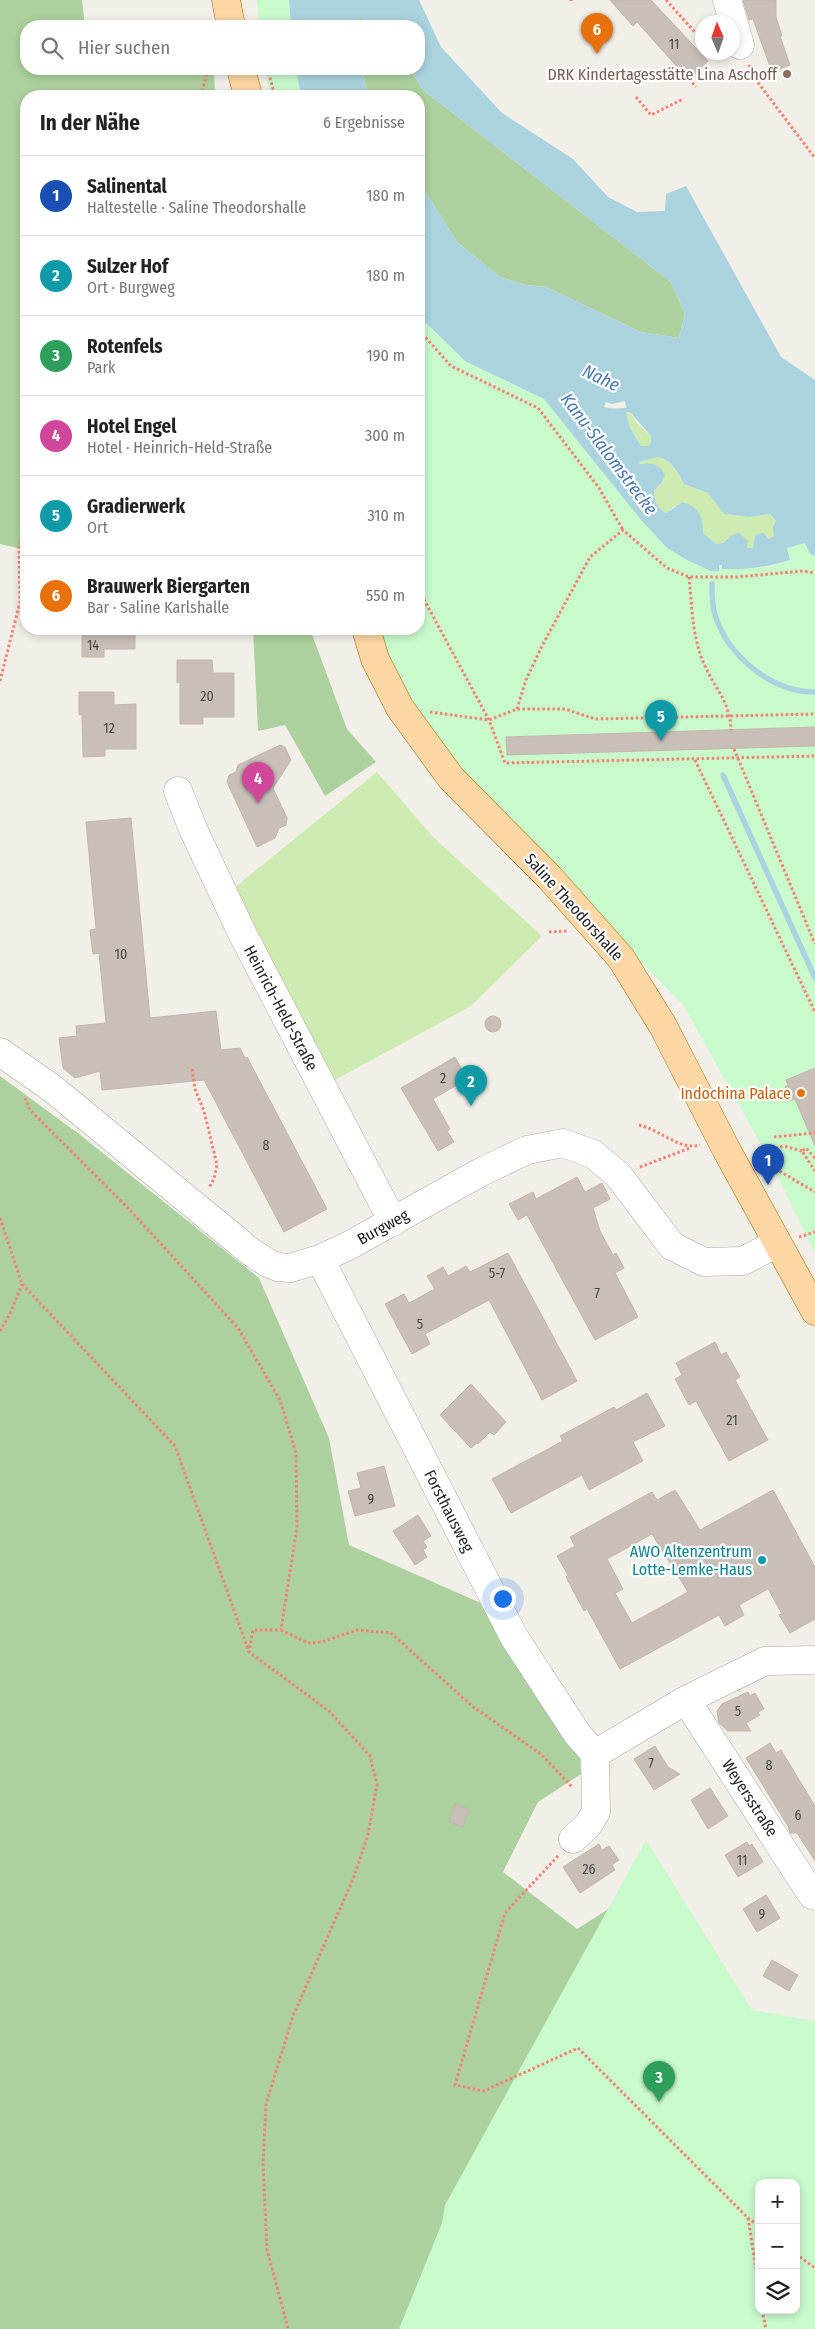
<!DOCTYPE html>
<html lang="de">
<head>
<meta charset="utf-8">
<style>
  body { margin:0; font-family:"Fira Sans Condensed",sans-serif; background:#f2f2f2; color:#222 }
  .controls { position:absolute; right:15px; bottom:15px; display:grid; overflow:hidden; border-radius:10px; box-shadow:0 2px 8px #0003 }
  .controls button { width:45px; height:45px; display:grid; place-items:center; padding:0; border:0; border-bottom:1px solid #e0e0e0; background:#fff; color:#222; font:25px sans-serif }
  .compass { position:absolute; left:695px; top:15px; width:45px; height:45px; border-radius:50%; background:#fff; box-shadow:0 2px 8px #0003; rotate:358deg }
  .you { position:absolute; left:502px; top:1598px; width:18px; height:18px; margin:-12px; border:4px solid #fff; border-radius:50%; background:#1a73e8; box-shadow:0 0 0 8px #1a73e833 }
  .badge { display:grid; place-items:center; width:32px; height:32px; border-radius:50%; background:#b45309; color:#fff; font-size:16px; font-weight:700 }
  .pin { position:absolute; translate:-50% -41px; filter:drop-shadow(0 1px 2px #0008) }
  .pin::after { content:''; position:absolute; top:26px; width:18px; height:15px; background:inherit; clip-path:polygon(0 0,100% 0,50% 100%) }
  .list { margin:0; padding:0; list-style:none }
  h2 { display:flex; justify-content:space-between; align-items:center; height:65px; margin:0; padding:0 20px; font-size:21px }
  h2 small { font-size:16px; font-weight:400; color:#767676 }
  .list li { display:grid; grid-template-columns:32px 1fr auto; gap:15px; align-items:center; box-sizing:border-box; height:80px; padding:0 20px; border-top:1px solid #e0e0e0 }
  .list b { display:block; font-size:19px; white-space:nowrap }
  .list p { margin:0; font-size:16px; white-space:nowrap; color:#767676 }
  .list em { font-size:16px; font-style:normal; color:#767676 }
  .icon { flex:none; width:28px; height:28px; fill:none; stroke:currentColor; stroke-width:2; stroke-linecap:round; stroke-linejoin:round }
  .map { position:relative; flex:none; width:815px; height:2329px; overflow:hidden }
  .search { position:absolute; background:#fff; box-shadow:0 2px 8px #0003; left:20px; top:20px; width:405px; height:55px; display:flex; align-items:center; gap:12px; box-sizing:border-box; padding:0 18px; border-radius:20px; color:#767676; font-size:19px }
  .panel { position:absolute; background:#fff; box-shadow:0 2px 8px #0003; left:20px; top:90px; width:405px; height:545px; border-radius:20px }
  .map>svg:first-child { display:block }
  .grass { fill:#cdebb0 }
  .forest { fill:#add19e; fill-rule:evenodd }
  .park { fill:#c8facc; fill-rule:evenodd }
  .water { fill:#aad3df; fill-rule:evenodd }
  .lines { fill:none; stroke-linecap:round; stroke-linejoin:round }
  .stream { stroke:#aad3df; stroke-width:5.5 }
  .building { fill:#c7bfb8; stroke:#c4b6ab; fill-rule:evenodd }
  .minor-casing { stroke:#a9a9a9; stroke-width:29 }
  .major-casing { stroke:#a06b00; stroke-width:29 }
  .path { stroke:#fa8072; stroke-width:3; stroke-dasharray:2.5 2.5; stroke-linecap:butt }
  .minor { stroke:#fff; stroke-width:28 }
  .major { stroke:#fcd6a4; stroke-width:28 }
  .education-dot { fill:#8d6e63; stroke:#fff; stroke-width:2 }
  .food-dot { fill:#e8710a; stroke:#fff; stroke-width:2 }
  .culture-dot { fill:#0f9aa8; stroke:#fff; stroke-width:2 }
  .labels { text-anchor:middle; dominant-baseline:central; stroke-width:4.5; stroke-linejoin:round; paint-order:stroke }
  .number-label { font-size:14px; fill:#4b4948 }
  .education-label { font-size:16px; fill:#785e54; stroke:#fff; text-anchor:end }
  .street-label { font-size:16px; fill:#222; stroke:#fff }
  .food-label { font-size:16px; fill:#c56008; stroke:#fff; text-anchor:end }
  .culture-label { font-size:16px; fill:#0d838f; stroke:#fff; text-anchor:end }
  .water-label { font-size:18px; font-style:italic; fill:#4a7aab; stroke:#fff }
</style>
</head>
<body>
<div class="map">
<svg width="815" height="2329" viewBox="0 0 815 2329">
  <rect width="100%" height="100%" fill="#f2efe9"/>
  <path class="grass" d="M626,412H630L637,423L651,436V443L648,446H641L630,428Z
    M658,457C671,460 678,473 684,484L708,493L724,514L750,517L770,514L776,521L774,536L769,539L755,535L753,548H747L732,535L723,543L716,544L703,533V527L675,506L666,513C656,508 655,501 654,491L659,486L646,463L640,464L638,462Z
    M377,772L433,837L542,936L471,1006L333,1081L234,888Z"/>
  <path class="forest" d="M0,0H82L85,26H26V69H107L121,75L147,69H214L215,96H26V550L0,544Z
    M358,17L373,22L376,26H359Z
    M362,69H410L423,90L671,282L685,314L679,338L641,332L546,287L526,285L500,277L457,242L419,182V96H368Z
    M253,629H310L347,729L376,762L325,796L285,725L258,731Z
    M0,1076L79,1134L259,1278L329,1438L349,1545L483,1604L579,1746L581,1774L538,1802L503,1872L577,1929L654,1880L747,2024L815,2039V2329H0ZM759,2183H796V2310H759Z"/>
  <path class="park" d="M257,0H289L291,26H260Z
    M265,69H296L301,96H270Z
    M419,316L465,361L544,399L641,520L666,547L719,571V565L767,567L790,560L786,548L805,543L810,554L815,556V1253L769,1159L684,1006L459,774L406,702L375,629H419Z
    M646,1840L752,2010L815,2021V2329H399L442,2223L445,2205ZM759,2183H796V2310H759Z"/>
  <path class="water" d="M289,0H419L441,47L502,113L573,159L608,197L637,212L665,211L666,194L686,186L781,357L815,380V556L810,554L805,543L787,548L790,560C768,567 745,570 722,569V565H719V571H711L685,559L666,547L641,520L544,399L465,361L419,316V182L457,242L500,277L526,285L546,287L641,332L679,338L685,314L671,282L423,90L410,69H419V26H376L373,22L358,17L359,26H291ZM625,401L626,408C620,408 610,409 604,407L606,402L612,404ZM626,412H630L651,436V443L648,446H641L630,428ZM658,457C672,460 678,473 684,484L708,493L724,514L750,517L770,514L776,521L773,527L774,536L769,539L763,533L755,535L753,548H747L748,541L739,533L732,535L723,543L716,544L703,533C703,517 699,507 683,502L666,513C656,508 655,501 654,491L662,482L665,475C660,464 652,462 640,464L639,462Z
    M296,69H362L368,96H301Z"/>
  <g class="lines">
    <path class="stream" d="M712,584C712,594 712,606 715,615C728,656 771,692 815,692
      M723,775L815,978"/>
  </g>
  <path class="building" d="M610,0H651L708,61L689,80L637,22L633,26Z
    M743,0H776V17L782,36H780L790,65L772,72L753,19L749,20Z
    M82,629H135V649H104V657H82Z
    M177,660H212L213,673H234V717H203V724H180V682L177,683Z
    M79,692H114V705L136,704V749H105V756L83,757L82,714L79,715Z
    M815,727V746L507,755L506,737Z
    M280,745L285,747L291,760L273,788L287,818L286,825L279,828L275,838L257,847L227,782L229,775L236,772L238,765Z
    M131,818L150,1018L216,1011L221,1050L240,1048L245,1058L247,1057L327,1209L284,1232L204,1080L102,1090L100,1071L75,1078L63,1068L59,1038L77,1036L76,1026L106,1023L99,953L93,954L90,930L96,929L86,822Z
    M485 1024a8 8 0 1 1 16 0a8 8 0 1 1-16 0Z
    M455,1057L467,1079L433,1099L450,1129L447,1131L454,1142L438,1151L401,1088Z
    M815,1068V1146L795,1099L790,1101L785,1087L788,1085L786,1080Z
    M577,1177L585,1192L602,1183L610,1199L593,1208L600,1231L613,1255L616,1253L624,1268L615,1273L638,1317L595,1340L527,1215L518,1220L509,1204L533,1192L536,1199Z
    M508,1253L577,1381L542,1400L489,1300L425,1334L430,1344L412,1354L385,1304L404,1294L409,1303L435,1289L427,1276L443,1267L448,1276L466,1266L470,1272Z
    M715,1342L721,1355L726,1352L740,1377L735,1380L768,1440L729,1461L696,1401L689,1405L675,1379L682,1375L676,1363Z
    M471,1384L506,1422L494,1435L490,1432L478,1444L477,1443L471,1448L440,1415Z
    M647,1393L665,1426L633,1442L643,1461L589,1490L582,1475L511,1513L492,1479L563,1441L560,1436L614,1407L616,1410Z
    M384,1466L395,1506L355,1516L348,1491L361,1488L357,1473Z
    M675,1490L700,1530L773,1490L815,1567V1619L790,1633L779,1615L782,1614L768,1589L739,1605L744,1615L725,1626L719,1615L620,1669L587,1609L584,1611L566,1577L568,1575L557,1556L575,1546L570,1537L652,1492L657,1500ZM652,1534L688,1592L632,1623L615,1593L623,1589L607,1559Z
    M418,1515L431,1536L423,1541L427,1547L423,1550L427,1557L415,1565L393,1531Z
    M748,1692L750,1696L755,1693L764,1709L758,1712L760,1715L746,1723L751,1731H728L719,1723L717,1711L722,1704Z
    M770,1743L776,1753L781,1750L815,1806V1861L797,1833H790L788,1826L746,1758Z
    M655,1746L668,1767L680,1774L654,1790L634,1759Z
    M710,1788L728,1816L708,1829L691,1800Z
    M455,1804L469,1809L463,1827L449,1822Z
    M747,1842L749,1846L752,1844L763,1862L738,1877L725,1855Z
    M599,1844L602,1850L609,1846L619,1860L612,1865L615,1870L580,1893L563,1867Z
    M766,1895L780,1918L757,1932L743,1909Z
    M772,1960L798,1975L789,1991L763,1976Z"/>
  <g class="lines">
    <g class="minor-casing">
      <path id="minor" d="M727,0L740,45
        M178,791L193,829L242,933L393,1222
        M0,1052L53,1089L251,1252L268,1263L278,1267L290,1268L320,1259L350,1245L481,1172L527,1150L563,1143L593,1154L618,1175L672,1246L704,1262L743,1261L777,1243
        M320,1259L514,1637L578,1735L595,1754L596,1812L588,1825L573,1839
        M686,1700L812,1895L815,1896
        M595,1754L686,1700L765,1661L815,1660"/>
    </g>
    <g class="major-casing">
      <path id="major" d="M226,0L231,26
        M241,69L248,96
        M366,629L375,659L400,708L451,778L550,878L621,958L663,1026L726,1149L815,1311"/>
    </g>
    <path class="path" d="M666,0L702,40
      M571,1V0
      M749,65L753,76L815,158
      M265,70L268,71L275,96
      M689,79L696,87
      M201,96L208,69
      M636,97L651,115L683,99
      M419,330L451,366L538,408L599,488L623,530
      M689,577C692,607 692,638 705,666C715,689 730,701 731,730
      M419,585L421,594L489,720L505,763L815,756
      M0,681L20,602L19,548L26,521
      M517,709L526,680L542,646L590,557L623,530L667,568L689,577H737L803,571L815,573
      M430,712L489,720L517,709H565L595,719L815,714
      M734,749L815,944
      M695,760L815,1012
      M549,932L568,931
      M192,1069L195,1089L204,1111L217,1165L214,1179L209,1188
      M25,1098L30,1110L129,1209L238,1328L280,1400L296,1453L297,1527L281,1630H253L249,1651
      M639,1125C659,1129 680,1151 700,1145
      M774,1137L815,1133
      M756,1153L767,1164L815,1192
      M756,1153L784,1146L802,1151
      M815,1158L806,1148L802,1151L815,1171
      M640,1167L690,1148
      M0,1218L22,1284L175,1446L249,1652L329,1711L370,1756L377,1784L368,1835L353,1879L293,2016L266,2104L263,2163L267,2249L288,2329
      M799,1237L815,1232
      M0,1331L10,1314L22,1284
      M281,1630L308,1643L322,1642L357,1630L391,1633L472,1706L542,1755L573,1788
      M558,1856L505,1913L455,2085L484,2091L578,2048L748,2218L759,2226
      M748,2218L759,2287
      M796,2254L815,2268
      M762,2310L766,2329"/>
    <use href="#minor" class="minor"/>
    <use href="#major" class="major"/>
  </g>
  <circle class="education-dot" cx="787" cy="74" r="5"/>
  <circle class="food-dot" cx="801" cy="1093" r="5"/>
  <circle class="culture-dot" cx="762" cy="1560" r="5"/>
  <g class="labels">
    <g class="number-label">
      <text x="674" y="44">11</text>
      <text x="93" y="645">14</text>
      <text x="207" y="696">20</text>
      <text x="109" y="728">12</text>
      <text x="121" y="954">10</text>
      <text x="443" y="1078">2</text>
      <text x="266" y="1145">8</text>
      <text x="497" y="1273">5-7</text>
      <text x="597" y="1293">7</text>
      <text x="420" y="1324">5</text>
      <text x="732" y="1420">21</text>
      <text x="371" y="1499">9</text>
      <text x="738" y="1711">5</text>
      <text x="651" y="1763">7</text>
      <text x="769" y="1765">8</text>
      <text x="798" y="1815">6</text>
      <text x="742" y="1860">11</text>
      <text x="589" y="1869">26</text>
      <text x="762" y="1914">9</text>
    </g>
    <g class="education-label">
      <text x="777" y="74">DRK Kindertagesstätte Lina Aschoff</text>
    </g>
    <g class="street-label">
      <text transform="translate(574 907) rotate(48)">Saline Theodorshalle</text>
      <text transform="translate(281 1008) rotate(62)">Heinrich-Held-Straße</text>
      <text transform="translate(383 1227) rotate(-29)">Burgweg</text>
      <text transform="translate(449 1511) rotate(63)">Forsthausweg</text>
      <text transform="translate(750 1798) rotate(57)">Weyersstraße</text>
    </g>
    <g class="food-label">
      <text x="791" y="1093">Indochina Palace</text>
    </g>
    <g class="culture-label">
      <text x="752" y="1551">AWO Altenzentrum<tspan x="752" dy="18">Lotte-Lemke-Haus</tspan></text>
    </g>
    <g class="water-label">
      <text transform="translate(601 378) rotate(25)">Nahe</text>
      <text transform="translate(609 454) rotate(53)">Kanu-Slalomstrecke</text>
    </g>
  </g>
</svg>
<div class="controls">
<button>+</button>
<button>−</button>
<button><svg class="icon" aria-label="layers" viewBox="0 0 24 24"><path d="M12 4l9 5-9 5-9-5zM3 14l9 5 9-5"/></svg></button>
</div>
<svg class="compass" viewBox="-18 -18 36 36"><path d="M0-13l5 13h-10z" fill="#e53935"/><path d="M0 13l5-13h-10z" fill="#767676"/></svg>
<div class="you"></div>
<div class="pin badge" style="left:768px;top:1185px;background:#1a4fb4">1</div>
<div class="pin badge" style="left:471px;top:1106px;background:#0f9aa8">2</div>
<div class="pin badge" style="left:659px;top:2102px;background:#2e9e5b">3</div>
<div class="pin badge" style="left:258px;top:803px;background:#d1479c">4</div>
<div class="pin badge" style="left:661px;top:741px;background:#0f9aa8">5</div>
<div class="pin badge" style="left:597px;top:54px;background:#e8710a">6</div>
<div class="search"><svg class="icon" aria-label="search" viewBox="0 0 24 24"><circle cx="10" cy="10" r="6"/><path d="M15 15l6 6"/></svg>Hier suchen</div>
<section class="panel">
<h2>In der Nähe<small>6 Ergebnisse</small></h2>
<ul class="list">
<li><span class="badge" style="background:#1a4fb4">1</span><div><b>Salinental</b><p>Haltestelle · Saline Theodorshalle</p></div><em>180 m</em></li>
<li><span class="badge" style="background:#0f9aa8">2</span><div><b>Sulzer Hof</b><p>Ort · Burgweg</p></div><em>180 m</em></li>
<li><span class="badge" style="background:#2e9e5b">3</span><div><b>Rotenfels</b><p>Park</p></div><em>190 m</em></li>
<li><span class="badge" style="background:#d1479c">4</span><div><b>Hotel Engel</b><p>Hotel · Heinrich-Held-Straße</p></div><em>300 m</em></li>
<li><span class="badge" style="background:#0f9aa8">5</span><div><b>Gradierwerk</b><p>Ort</p></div><em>310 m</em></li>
<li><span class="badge" style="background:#e8710a">6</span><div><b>Brauwerk Biergarten</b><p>Bar · Saline Karlshalle</p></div><em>550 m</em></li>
</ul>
</section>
</div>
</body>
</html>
